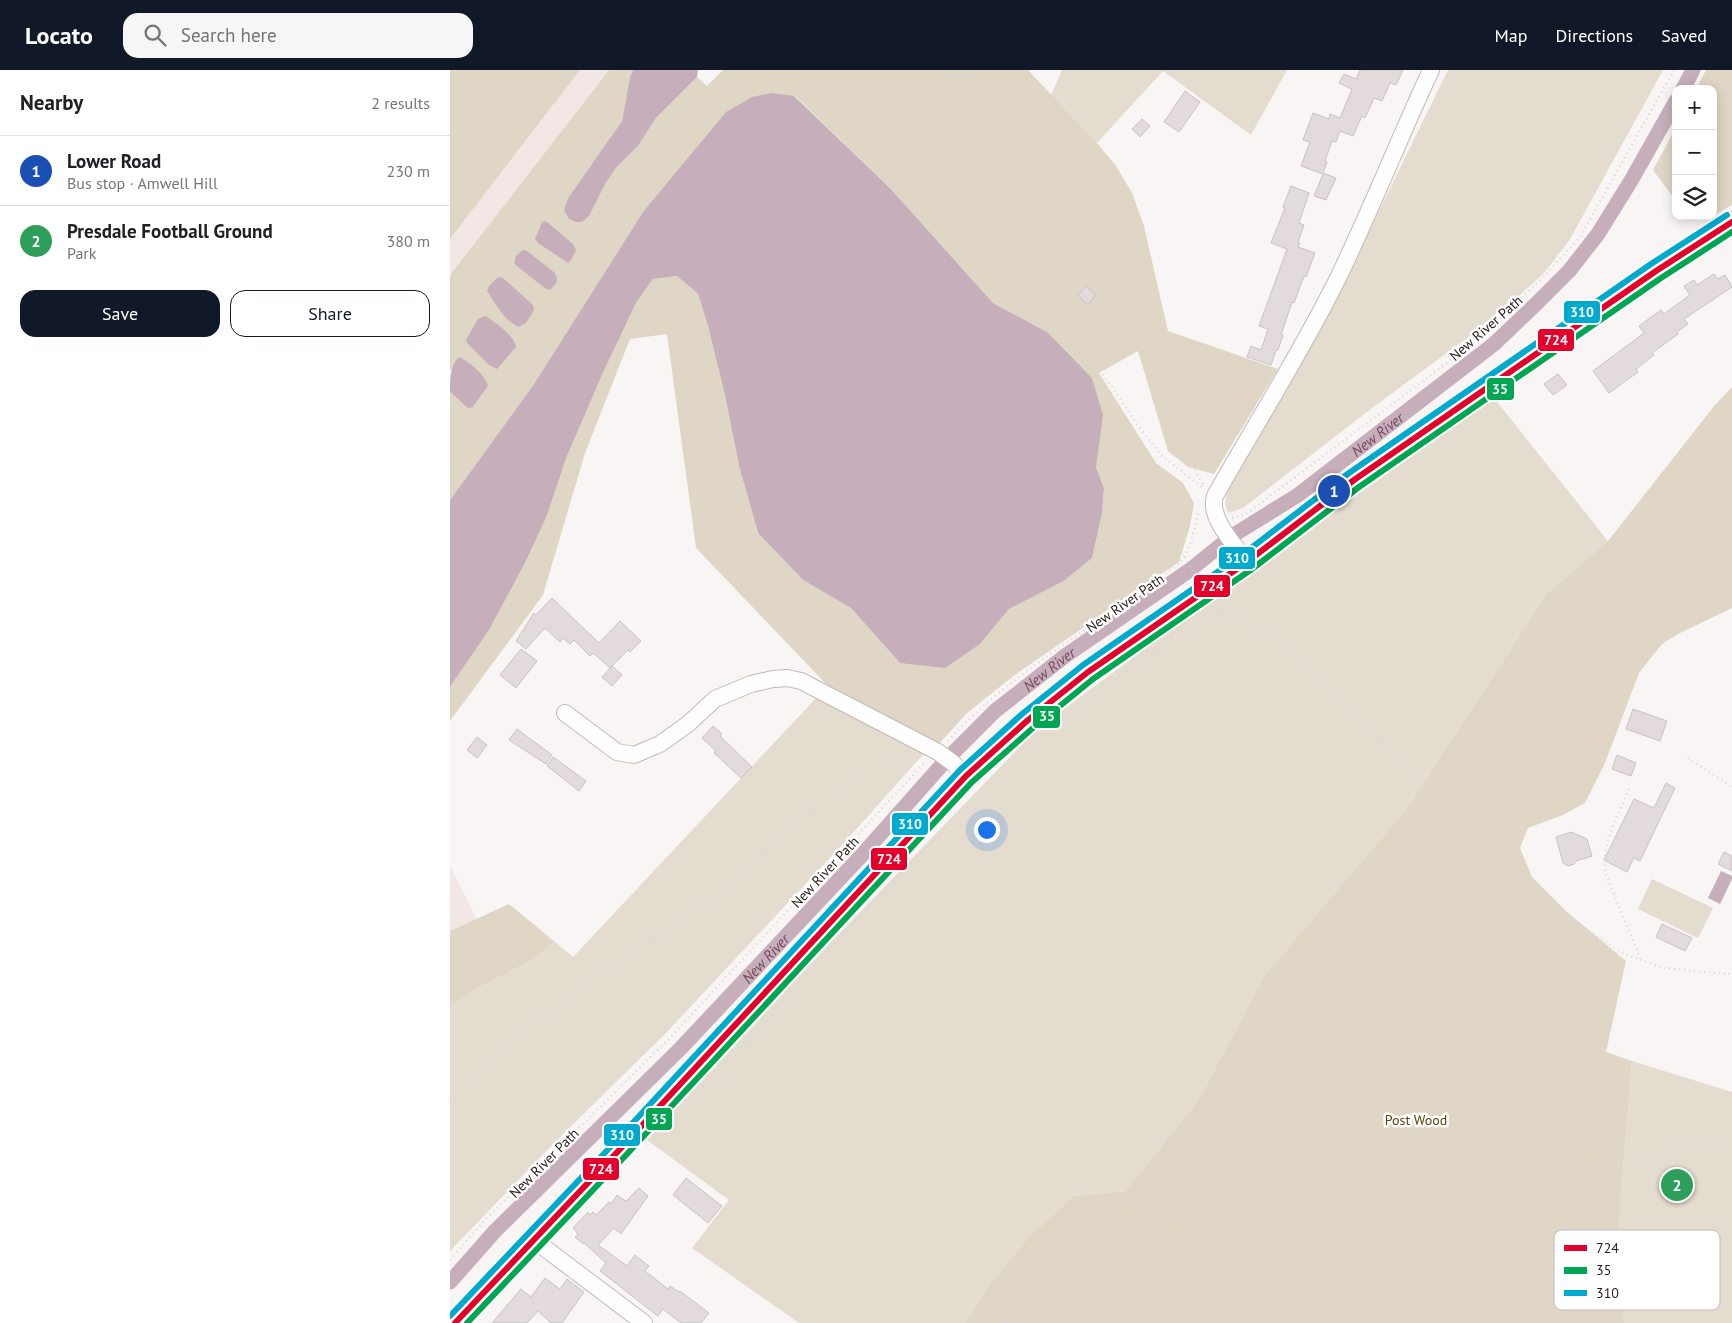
<!DOCTYPE html>
<html lang="en">
<head>
<meta charset="utf-8">
<style>
  body { margin:0; font-family:"PT Sans",sans-serif; background:#f6f6f6; color:#202124 }
  .controls { position:absolute; right:15px; top:15px; display:grid; overflow:hidden; border-radius:10px; box-shadow:0 2px 12px #0003 }
  .controls button { width:45px; height:45px; display:grid; place-items:center; padding:0; border:0; border-bottom:1px solid #e0e0e0; background:#fff; color:#202124; font:25px sans-serif }
  .you { position:absolute; left:536px; top:759px; width:18px; height:18px; margin:-12px; border:4px solid #fff; border-radius:50%; background:#1a73e8; box-shadow:0 0 0 8px #1a73e833 }
  .badge { display:grid; place-items:center; width:32px; height:32px; border-radius:50%; background:#111827; color:#fff; font-size:16px; font-weight:700 }
  .pin { position:absolute; translate:-50% -50%; border:2px solid #fff; box-shadow:0 1px 5px #0006 }
  .list { margin:0; padding:0; list-style:none }
  h2 { display:flex; justify-content:space-between; align-items:center; height:65px; margin:0; padding:0 20px; font-size:21px }
  h2 small { font-size:16px; font-weight:400; color:#757577 }
  .list li { display:grid; grid-template-columns:32px 1fr auto; gap:15px; align-items:center; box-sizing:border-box; height:70px; padding:0 20px; border-top:1px solid #e0e0e0 }
  .list b { display:block; font-size:19px; white-space:nowrap }
  .list p { margin:0; font-size:16px; white-space:nowrap; color:#757577 }
  .list em { font-size:16px; font-style:normal; color:#757577 }
  .actions { display:flex; gap:10px; padding:15px 20px }
  .actions a { flex:1; padding:11px 0; border:1px solid #111827; border-radius:15px; text-align:center; font-size:18px; color:#111827 }
  .actions .main { background:#111827; color:#fff }
  .icon { flex:none; width:28px; height:28px; fill:none; stroke:currentColor; stroke-width:2; stroke-linecap:round; stroke-linejoin:round }
  .map { position:relative; flex:none; width:1282px; height:1253px; overflow:hidden }
  header { display:flex; align-items:center; gap:30px; box-sizing:border-box; height:70px; padding:0 25px; background:#111827; color:#fff }
  header strong { font-size:24px }
  nav { display:flex; gap:28px; margin-inline-start:auto; font-size:18px }
  .search { width:350px; height:45px; background:#f6f6f6; display:flex; align-items:center; gap:12px; box-sizing:border-box; padding:0 18px; border-radius:15px; color:#757577; font-size:19px }
  main { display:flex }
  aside { flex:1; background:#fff }
  .map>svg:first-child { display:block }
  .built { fill:#f2e7e5 }
  .green { fill:#e4dcce }
  .forest { fill:#e0d6c6 }
  .water { fill:#c6afbb }
  .lines { fill:none; stroke-linecap:round; stroke-linejoin:round }
  .canal { stroke:#c6afbb; stroke-width:15 }
  .building { fill:#e2dadb; stroke:#c9c2c2 }
  .minor-casing { stroke:#c1bab8; stroke-width:18 }
  .major-casing { stroke:#d6d2d2; stroke-width:22 }
  .path { stroke:#d7d6d6; stroke-width:2.5; stroke-dasharray:1 4; stroke-linecap:butt }
  .minor { stroke:#fefefe; stroke-width:16 }
  .major { stroke:#f6f2f0; stroke-width:20 }
  .bus-1-casing { stroke:#fff; stroke-width:10 }
  .bus-2-casing { stroke:#fff; stroke-width:10 }
  .bus-3-casing { stroke:#fff; stroke-width:10 }
  .bus-1 { stroke:#e4002b; stroke-width:6 }
  .bus-2 { stroke:#00a651; stroke-width:6 }
  .bus-3 { stroke:#00a9ce; stroke-width:6 }
  .labels { text-anchor:middle; dominant-baseline:central; stroke-width:5; stroke-linejoin:round; paint-order:stroke }
  .street-label { font-size:14px; fill:#271c19; stroke:#fff }
  .park-label { font-size:14px; fill:#594510; stroke:#fff }
  .water-label { font-size:15px; font-style:italic; fill:#754661; stroke:#fff }
  .key { fill:#fff; stroke:#bebbba; stroke-width:1 }
  .key-label { font-size:14px; fill:#271c19 }
  .line-badge { stroke:#fff; stroke-width:2 }
  .badge-label { font-size:14px; text-anchor:middle; font-weight:bold; fill:#fff }
</style>
</head>
<body>
<header>
<strong>Locato</strong>
<div class="search"><svg class="icon" aria-label="search" viewBox="0 0 24 24"><circle cx="10" cy="10" r="6"/><path d="M15 15l6 6"/></svg>Search here</div>
<nav><a>Map</a><a>Directions</a><a>Saved</a></nav>
</header>
<main>
<aside>
<h2>Nearby<small>2 results</small></h2>
<ul class="list">
<li><span class="badge" style="background:#1a4fb4">1</span><div><b>Lower Road</b><p>Bus stop · Amwell Hill</p></div><em>230 m</em></li>
<li><span class="badge" style="background:#2e9e5b">2</span><div><b>Presdale Football Ground</b><p>Park</p></div><em>380 m</em></li>
</ul>
<div class="actions"><a class="main">Save</a><a>Share</a></div>
</aside>
<div class="map">
<svg width="1282" height="1253" viewBox="0 0 1282 1253">
  <rect width="100%" height="100%" fill="#f9f5f5"/>
  <path class="built" d="M130,0H159L0,205V169Z
    M0,796L27,849L0,861Z"/>
  <path class="green" d="M612,0H837L801,65L713,1L647,73L601,25Z
    M998,0H1213L1119,171L1093,204L1047,246L922,338L793,438L778,443C774,434 775,426 779,417L889,223Z
    M1044,328L1158,471L1097,523L958,737L814,906L748,1031L675,1121L623,1126L579,1167L538,1217L515,1253H349L242,1178L279,1130L197,1070L383,870L587,659L811,493Z
    M368,626L477,680L394,773L215,964L108,1069L0,1181V937L19,923L80,891L105,872L123,887Z
    M1202,809L1263,838L1248,868L1188,839Z
    M1182,991L1282,1022V1253H1175L1169,1220L1170,1137Z"/>
  <path class="forest" d="M0,0H130L0,169Z
    M159,0H183L180,7L172,51L118,128L114,140L155,114L166,98L188,76L206,48L247,7L257,16L273,0H578L647,73L666,96L682,123L694,156L718,261L828,299L764,404L738,397L718,381L688,281L649,303L706,393L733,413L744,433L740,456L729,492L566,604L516,644L488,675L377,615L246,478L217,264L180,269L135,383L93,525L0,651V617L39,560L75,493L96,448L117,386L152,305L186,233L203,209L227,206L248,224L258,256L274,321L289,396L308,463L353,510L401,538L450,593L530,574L559,539L614,511L642,488L652,444L654,418L597,262L543,233L440,118L345,26L193,142L84,314L0,430V322L18,337H23L38,316L0,299V205Z
    M1256,0H1282V135L1263,146V19H1246Z
    M1226,57V131L1203,100Z
    M1282,317V538L1228,564L1212,574L1189,603L1155,693L1135,733L1113,745L1078,758L1070,778L1082,807L1117,842L1176,891L1156,982L1182,991L1170,1137L1169,1220L1175,1253H515L538,1217L579,1167L623,1126L675,1121L748,1031L814,906L958,737L1097,523L1158,471L1265,335Z
    M59,834L105,872L80,891L19,923L0,937V861Z"/>
  <path class="water" d="M183,0H248L247,7L206,48L188,76L166,98L155,114L139,146L132,152H126L119,149L114,140L118,128L172,51L180,7Z
    M321,23L344,26L440,118L543,233L597,262L642,308L653,345L646,397L654,418L652,444L642,488L614,511L559,539L530,574L495,598L450,593L401,538L353,510L308,463L289,396L274,321L258,256L248,224L227,206L203,209L186,233L152,305L117,386L96,448L75,493L39,560L0,617V430L84,314L193,142L276,42L302,27Z
    M96,151L123,174L126,180L121,190L118,193L88,173L85,169L92,152Z
    M73,180L77,181L105,203C109,211 106,214 100,220L96,219L68,197L64,193L66,186Z
    M48,207L53,208L83,235L84,240L76,253L69,257C54,251 46,234 37,221L39,216Z
    M35,246C44,251 65,266 66,277L47,299L39,295L17,273L16,270L28,249Z
    M9,287C20,292 35,305 38,316L23,337L18,338L0,322C0,309 0,295 9,287Z
    M1271,801L1282,806V809L1270,834L1258,828Z"/>
  <g class="lines">
    <g class="canal">
      <path d="M1233,19L1243,0"/>
      <path id="s1" d="M0,1212L45,1161L231,978L412,785L497,689L545,641L615,586L740,500L782,466L848,425L1044,274L1086,234L1119,201L1148,164L1182,109L1226,31"/>
    </g>
  </g>
  <path class="building" d="M910,0H953L946,15L940,13L932,31L924,28L915,48L912,46L903,66L890,61L886,72L882,71L875,91L877,92L873,103L886,108L876,130L864,126L873,104L851,96L860,72L853,70L863,43L879,49L880,44L890,48L902,19L889,13L894,4L906,9Z
    M735,21L750,32L729,62L714,52Z
    M692,49L700,56L690,67L682,59Z
    M841,116L859,123L849,153L854,155L848,172L850,173L848,177L865,183L856,207L854,206L844,233L842,232L831,265H833L828,280H826L821,295L797,287L801,276L811,280L818,259L809,256L837,179L821,173L835,138L833,137Z
    M1264,204L1268,209L1275,205L1282,217L1234,249L1238,254L1227,262L1228,264L1202,283L1204,285L1186,299L1188,302L1159,323L1143,301L1194,263L1189,256L1211,240L1214,244L1240,225L1234,216L1244,210L1247,215Z
    M636,216L646,225L638,235L628,225Z
    M1108,304L1117,315L1103,325L1094,314Z
    M102,528L149,573L170,551L191,571L180,582L178,580L160,598L143,583L140,586L124,570L120,574L113,568L110,572L95,558L76,579L66,571L84,543L86,545Z
    M71,579L87,591L66,618L50,605Z
    M162,596L172,605L162,616L152,607Z
    M1183,639L1217,651L1210,671L1176,659Z
    M263,656L272,664L270,666L302,697L291,708L264,683L266,681L252,668Z
    M67,659L102,685L96,694L59,670Z
    M27,667L37,675L27,688L17,680Z
    M1167,685L1186,693L1181,706L1162,699Z
    M103,687L136,711L129,721L97,696Z
    M1216,713L1225,718L1190,791L1184,788L1177,802L1154,790L1184,729L1204,738Z
    M1121,762L1137,769L1142,786L1126,791L1124,794L1118,796L1113,793L1106,767Z
    M1274,782L1282,786V801L1268,794Z
    M1212,854L1242,868L1235,881L1206,867Z
    M236,1108L272,1136L258,1153L223,1125Z
    M189,1118L198,1126L171,1164L164,1158L148,1175L177,1196L185,1185L199,1196L195,1201L204,1208L218,1219L220,1216L229,1222L230,1221L259,1243L251,1253H231L213,1239L208,1246L150,1201L156,1193L134,1173L133,1174L125,1167L128,1164L123,1158L138,1142L140,1145L143,1142L146,1145L159,1132L161,1134L167,1125L176,1131Z
    M95,1208L110,1219L117,1209L134,1222L112,1253H101L88,1241L77,1253H42L71,1219L81,1227Z"/>
  <g class="lines">
    <g class="minor-casing">
      <path id="minor" d="M797,492C785,475 758,448 765,426C806,353 851,283 888,208C921,140 949,69 981,0
        M115,643L167,682L184,685L210,674L238,654L265,629L301,614L323,609L337,608L351,611L488,682L503,693L516,706
        M84,1170L194,1253"/>
    </g>
    <g class="major-casing">
      <path id="major" d="M5,1253L172,1077L516,706L578,650L638,602L797,492L904,410L1206,201L1282,152"/>
    </g>
    <path class="path" d="M495,0L578,44L627,63L644,76L674,119L691,179L746,402L754,416
      M0,7L4,0
      M515,162L554,211L605,246L646,294L692,361L712,386L752,417
      M782,448L796,444L1010,283L1068,232L1094,206L1130,167L1224,0
      M735,487L746,508
      M763,536L833,575L973,714L1032,760L1067,802L1102,837L1171,882L1191,890L1213,898L1282,904
      M498,671C562,600 651,554 726,496C744,478 742,462 749,440
      M1238,688L1282,717
      M1179,719C1168,747 1150,775 1156,805L1191,890
      M252,1015L260,1020L272,1014L279,990C392,867 502,739 633,635C678,600 723,566 775,543
      M0,1033L97,942L288,810L398,708L457,682
      M681,1129L695,1146L743,1149L765,1156L790,1177L827,1125L873,1119L899,1123L922,1133L944,1154L962,1184L1003,1198L1033,1202
      M0,1190L34,1151L220,968L476,691
      M1149,1221L1169,1220
      M555,1253L562,1235L574,1216L599,1186L640,1152L681,1129L724,1088L758,1039L774,1006L813,968L869,909L891,910L905,918L977,949L1005,973L1067,1018L1108,1066L1143,1095L1147,1116L1143,1177L1151,1239L1150,1253
      M1014,1253L1033,1202L1059,1170L1072,1143L1095,1116L1143,1095L1174,1093L1223,1081L1282,1074"/>
    <use href="#minor" class="minor"/>
    <use href="#major" class="major"/>
    <g class="bus-1-casing">
      <path id="bus-1" d="M5,1253L172,1077L516,706L578,650L638,602L797,492L904,410L1206,201L1282,152"/>
    </g>
    <g class="bus-2-casing">
      <path id="bus-2" d="M17,1253L178,1083L522,712L584,657L643,609L802,499L909,417L1211,208L1282,162"/>
    </g>
    <g class="bus-3-casing">
      <path id="bus-3" d="M0,1246L166,1071L510,700L572,644L633,595L792,485L899,403L1201,194L1277,145"/>
    </g>
    <use href="#bus-1" class="bus-1"/>
    <use href="#bus-2" class="bus-2"/>
    <use href="#bus-3" class="bus-3"/>
  </g>
  <g class="labels">
    <g class="street-label">
      <text transform="translate(1036 258) rotate(-41)">New River Path</text>
      <text transform="translate(675 533) rotate(-35)">New River Path</text>
      <text transform="translate(375 802) rotate(-47)">New River Path</text>
      <text transform="translate(94 1093) rotate(-45)">New River Path</text>
    </g>
    <g class="park-label">
      <text x="966" y="1050">Post Wood</text>
    </g>
    <g class="water-label">
      <text stroke="none"><textPath href="#s1" startOffset="1262">New River</textPath></text>
      <text stroke="none"><textPath href="#s1" startOffset="858">New River</textPath></text>
      <text stroke="none"><textPath href="#s1" startOffset="452">New River</textPath></text>
    </g>
  </g>
  <rect x="1104" y="1160" width="166" height="80" rx="8" class="key"/>
  <rect x="1114" y="1175" width="23" height="6" fill="#e4002b"/>
  <rect x="1114" y="1197" width="23" height="7" fill="#00a651"/>
  <rect x="1114" y="1220" width="23" height="6" fill="#00a9ce"/>
  <g class="key-label">
    <text x="1146" y="1183">724</text>
    <text x="1146" y="1205">35</text>
    <text x="1146" y="1228">310</text>
  </g>
  <g class="line-badge">
    <rect x="1113" y="230" width="38" height="24" rx="5" fill="#00a9ce"/>
    <rect x="1087" y="258" width="38" height="24" rx="5" fill="#e4002b"/>
    <rect x="1036" y="307" width="29" height="24" rx="5" fill="#00a651"/>
    <rect x="768" y="476" width="38" height="24" rx="5" fill="#00a9ce"/>
    <rect x="743" y="504" width="38" height="24" rx="5" fill="#e4002b"/>
    <rect x="582" y="635" width="29" height="24" rx="5" fill="#00a651"/>
    <rect x="441" y="742" width="38" height="24" rx="5" fill="#00a9ce"/>
    <rect x="420" y="777" width="38" height="24" rx="5" fill="#e4002b"/>
    <rect x="195" y="1037" width="28" height="24" rx="5" fill="#00a651"/>
    <rect x="153" y="1053" width="38" height="24" rx="5" fill="#00a9ce"/>
    <rect x="132" y="1087" width="38" height="24" rx="5" fill="#e4002b"/>
  </g>
  <g class="badge-label">
    <text x="1132" y="247">310</text>
    <text x="1106" y="275">724</text>
    <text x="1050" y="324">35</text>
    <text x="787" y="493">310</text>
    <text x="762" y="521">724</text>
    <text x="597" y="651">35</text>
    <text x="460" y="759">310</text>
    <text x="439" y="794">724</text>
    <text x="209" y="1054">35</text>
    <text x="172" y="1070">310</text>
    <text x="151" y="1104">724</text>
  </g>
</svg>
<div class="controls">
<button>+</button>
<button>−</button>
<button><svg class="icon" aria-label="layers" viewBox="0 0 24 24"><path d="M12 4l9 5-9 5-9-5zM3 14l9 5 9-5"/></svg></button>
</div>
<div class="you"></div>
<div class="pin badge" style="left:884px;top:421px;background:#1a4fb4">1</div>
<div class="pin badge" style="left:1227px;top:1115px;background:#2e9e5b">2</div>
</div>
</main>
</body>
</html>
